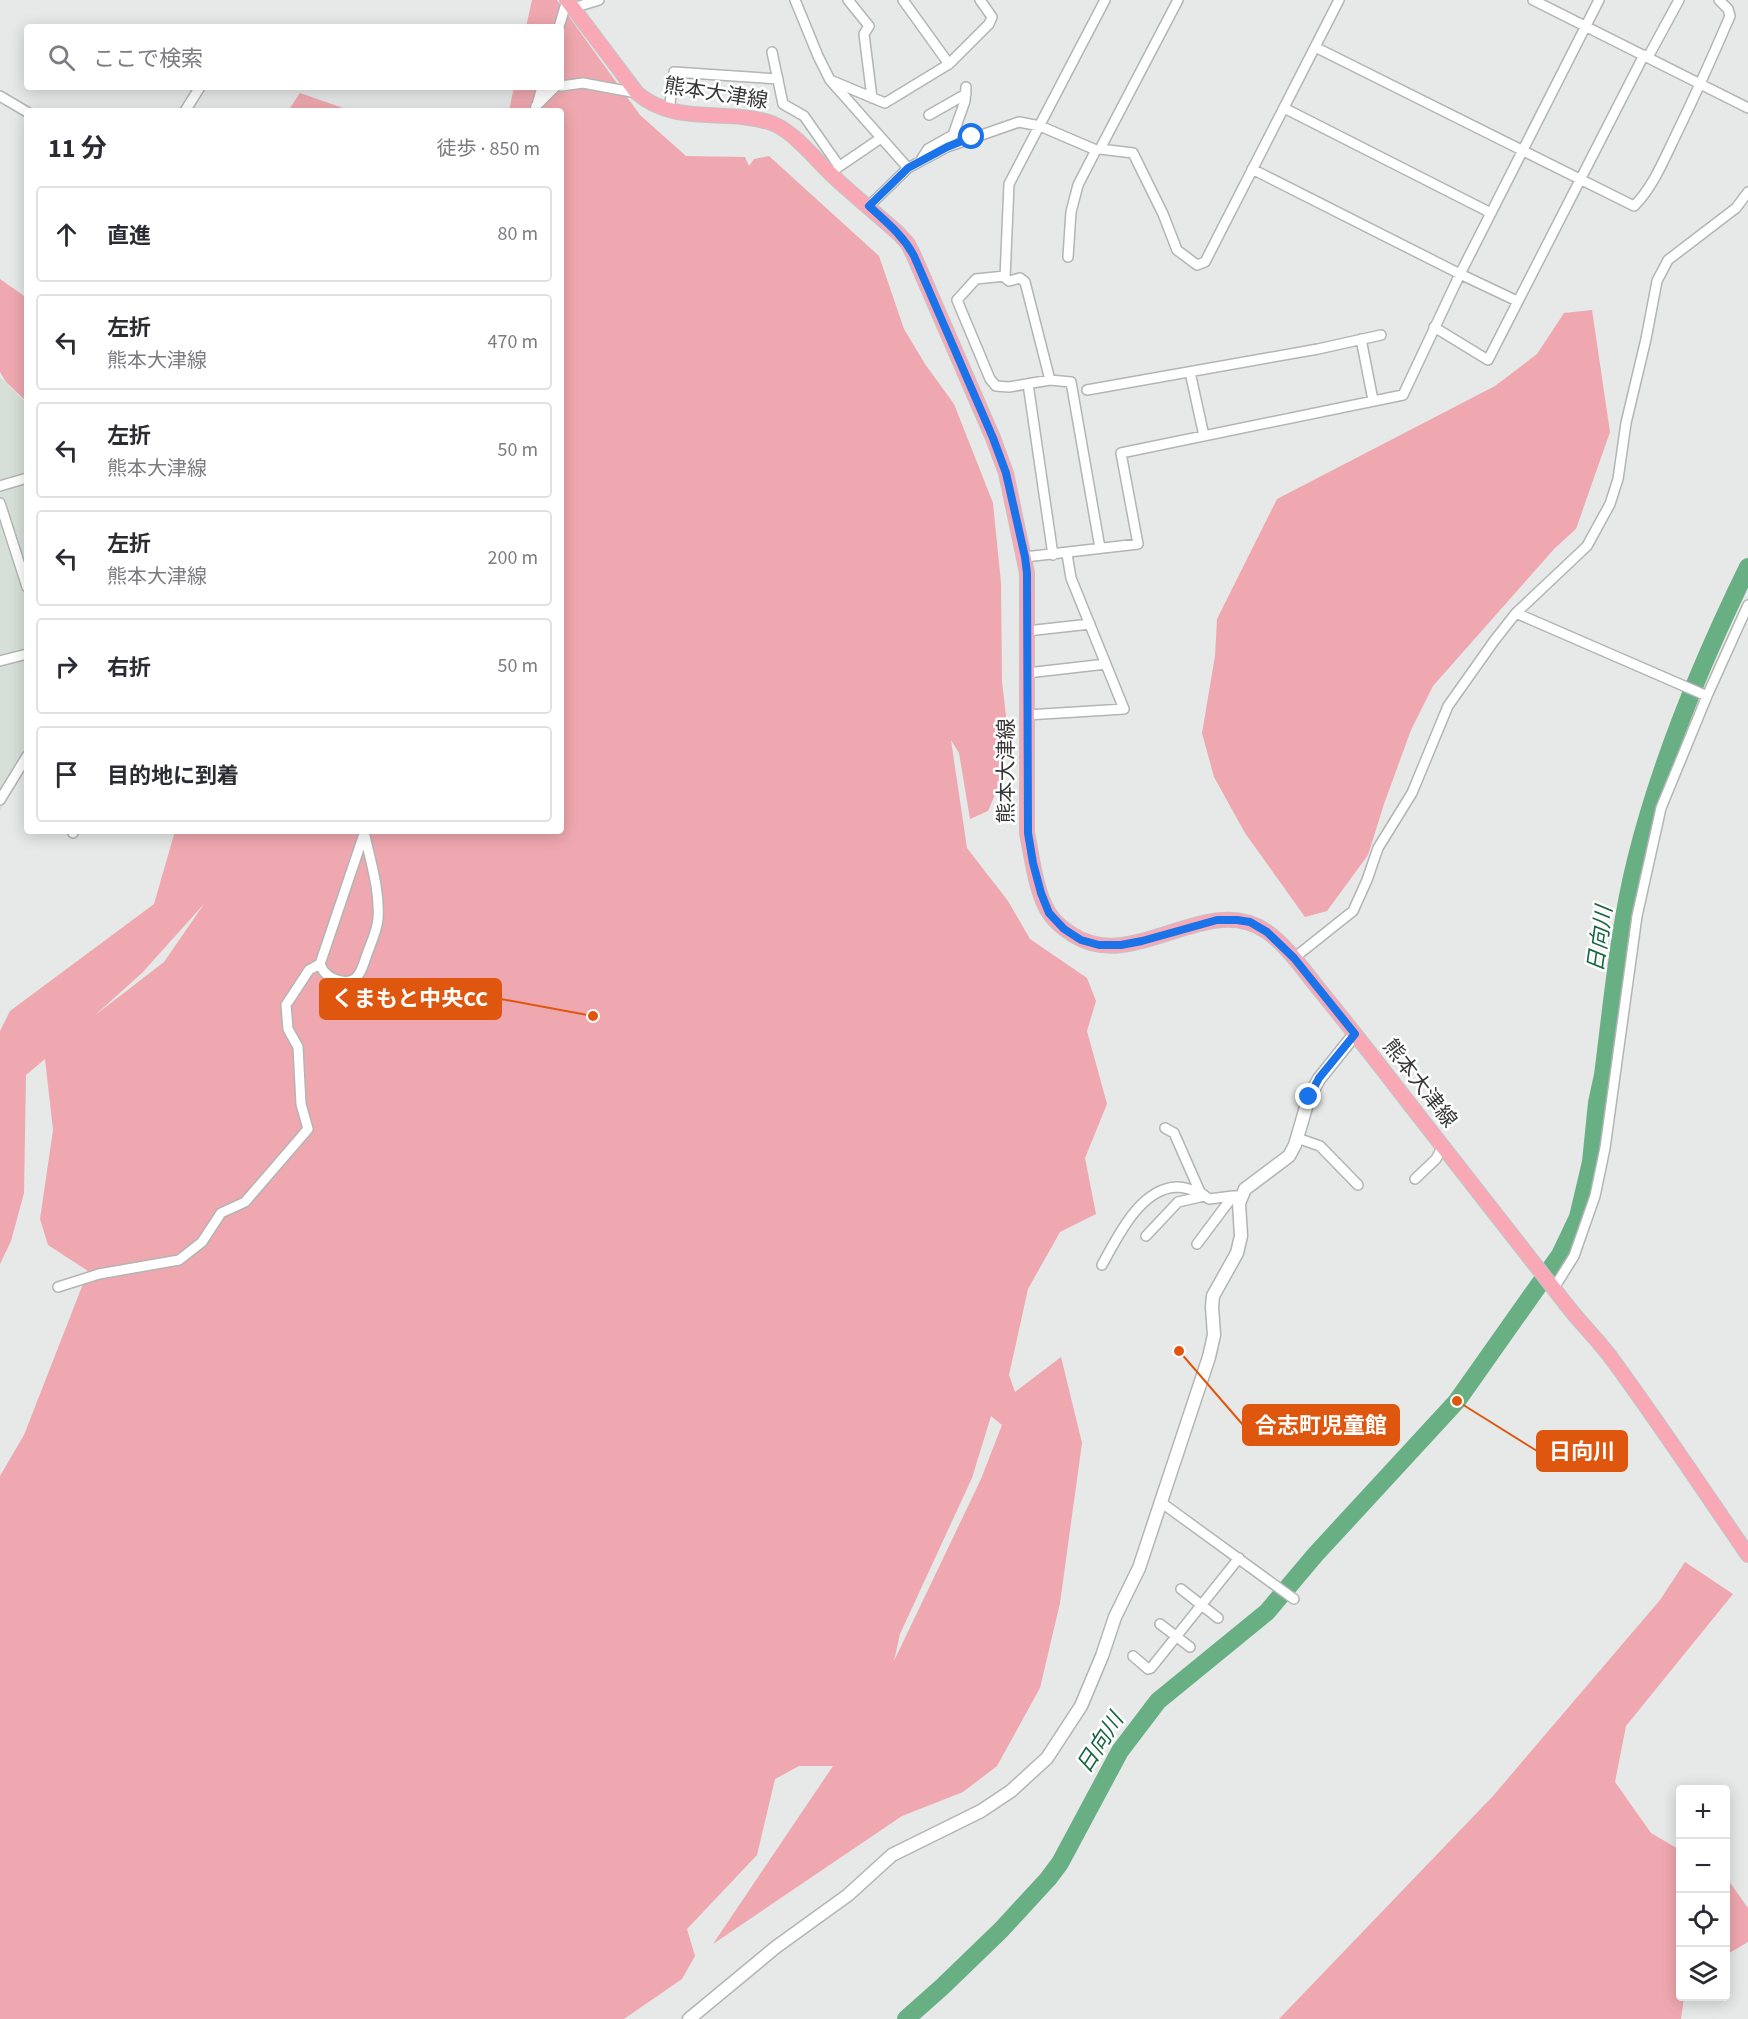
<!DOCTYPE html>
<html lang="ja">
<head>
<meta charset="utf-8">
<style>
  body { margin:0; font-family:"Source Sans 3","Noto Sans JP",sans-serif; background:#f7f7f7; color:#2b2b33 }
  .controls { position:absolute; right:18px; bottom:18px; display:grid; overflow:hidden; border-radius:6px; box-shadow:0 3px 15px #0003 }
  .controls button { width:54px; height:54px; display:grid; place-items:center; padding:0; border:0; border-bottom:2px solid #e1e1e2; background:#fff; color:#2b2b33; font:30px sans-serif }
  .stop { position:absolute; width:18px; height:18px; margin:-14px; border:4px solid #1a73e8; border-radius:50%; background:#fff }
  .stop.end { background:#1a73e8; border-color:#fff; box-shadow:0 2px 6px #0008 }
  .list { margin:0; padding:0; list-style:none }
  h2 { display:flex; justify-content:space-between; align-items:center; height:78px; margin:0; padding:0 24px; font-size:26px }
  h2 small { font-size:20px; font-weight:400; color:#7c7c81 }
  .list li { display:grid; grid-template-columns:39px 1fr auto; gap:18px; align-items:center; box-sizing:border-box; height:96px; margin:0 12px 12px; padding:0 12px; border:2px solid #e1e1e2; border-radius:6px }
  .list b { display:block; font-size:22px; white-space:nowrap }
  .list p { margin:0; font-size:20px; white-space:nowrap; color:#7c7c81 }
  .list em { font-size:20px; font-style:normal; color:#7c7c81 }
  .icon { flex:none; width:33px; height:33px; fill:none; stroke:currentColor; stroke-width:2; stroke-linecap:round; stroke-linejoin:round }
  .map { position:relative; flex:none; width:1748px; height:2019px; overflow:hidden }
  .search { position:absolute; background:#fff; box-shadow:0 3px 15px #0003; left:24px; top:24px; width:540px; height:66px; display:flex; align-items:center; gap:15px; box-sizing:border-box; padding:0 21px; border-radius:6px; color:#7c7c81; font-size:22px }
  .panel { position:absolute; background:#fff; box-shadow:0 3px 15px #0003; left:24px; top:108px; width:540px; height:726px; border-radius:6px }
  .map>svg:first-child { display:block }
  .built { fill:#d6e0d9 }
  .green { fill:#efa8af; fill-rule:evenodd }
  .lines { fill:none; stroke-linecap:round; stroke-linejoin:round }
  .river { stroke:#68af84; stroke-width:18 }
  .street-casing { stroke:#b2b5b3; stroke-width:12 }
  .secondary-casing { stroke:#b2b5b3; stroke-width:15 }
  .primary-casing { stroke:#c3c3c3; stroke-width:16 }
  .street { stroke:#fff; stroke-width:9 }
  .secondary { stroke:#fff; stroke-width:12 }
  .primary { stroke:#f9a9b5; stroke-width:14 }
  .route { stroke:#1a73e8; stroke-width:8 }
  .labels { text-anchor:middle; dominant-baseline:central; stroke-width:5; stroke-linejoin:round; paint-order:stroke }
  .street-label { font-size:21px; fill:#373837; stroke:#fff }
  .water-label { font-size:22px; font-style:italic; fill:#16673f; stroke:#fff }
  .leader { fill:none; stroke:#df570e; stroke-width:2 }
  .callout-dot { fill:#df570e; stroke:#fff; stroke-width:2 }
  .callout { fill:#df570e; stroke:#df570e; stroke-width:2 }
  .callout-label { font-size:22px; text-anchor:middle; font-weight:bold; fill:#fff }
</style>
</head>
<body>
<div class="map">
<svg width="1748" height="2019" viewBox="0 0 1748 2019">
  <rect width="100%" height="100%" fill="#e6e9e7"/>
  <path class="built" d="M0,377L27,404V752L0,811Z"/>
  <path class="green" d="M532,0H557L640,115L686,156L745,157L749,166L754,159L769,156L879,256L904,329L925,364L954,404L993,503L1001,583L1002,682L1009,741L1000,783L988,811L970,819L959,753L951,740L967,848L1008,901L1030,939L1087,978L1096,1001L1087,1031L1107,1104L1085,1158L1096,1214L1060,1232L1028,1289L1009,1375L1015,1392L1061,1357L1082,1443L1060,1603L1040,1688L997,1766L963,1792L902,1816L713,1944L833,1766H799L775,1779L757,1855L687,1929L695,1956L682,1979L624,2019H0V1476L24,1435L88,1271L48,1245L40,1219L53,1130L45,1059L26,1075L24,1193L11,1241L0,1264V1031L10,1011L154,904L175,831H561V111H509L514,87H561V27H526ZM204,904L164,962L94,1016L142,973ZM991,1416L1002,1425L981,1479L894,1661L900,1634L972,1478Z
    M300,93L343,108L344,111H288Z
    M0,279L27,298V402L6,382L0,372Z
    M1592,310L1610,432L1576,529L1555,548L1433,686L1411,730L1384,804L1368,855L1327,911L1305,917L1245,833L1214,777L1202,733L1215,656L1217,619L1277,499L1495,386L1537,354L1564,313Z
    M1685,1562L1733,1594L1626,1726L1615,1782L1651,1833L1680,1850V1996L1684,1997L1681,2019H1279L1493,1796L1660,1600Z
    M1726,1877L1748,1908V1942L1726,1955Z"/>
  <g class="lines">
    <path class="river" d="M906,2019L942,1987L1001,1930L1048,1879L1060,1863L1120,1751L1158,1701L1267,1612L1315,1555L1457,1401L1560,1255L1578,1217L1591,1162L1597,1103L1603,1075C1612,1005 1619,928 1636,860C1661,759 1702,661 1748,567"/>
    <g class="street-casing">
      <path id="street" d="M795,0L818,56L830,80L908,168
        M848,0L869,26L864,34L872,98
        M903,0L949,64
        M1533,0L1748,108
        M573,8L599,0
        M559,27L567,0
        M1315,47L1634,206C1652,188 1663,162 1674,139C1694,98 1712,58 1730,16L1728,9L1719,0
        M772,52L783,104L804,116L839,166
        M1648,57L1679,0
        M830,80L885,103L949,64L989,24L992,17L980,0
        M561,86L583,83L637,93
        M0,96L27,112
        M537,105L542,87
        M1284,108L1491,213
        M185,111L200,87
        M535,111L536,106L555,87
        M669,111L674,72L778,79
        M929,115L966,94
        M1100,149L1133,153L1163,214L1177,250L1197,265L1205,262L1339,0
        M921,160L928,149L953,135L965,101L966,87
        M1252,169L1460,274L1517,301
        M834,170L881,138
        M869,206L908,168L947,147L1019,122L1040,126L1096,150L1100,149L1178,0
        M1068,257L1071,212L1078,185L1096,150
        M1005,276L976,279L957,300L990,379L996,386L1009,387L1050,380L1071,382L1100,548
        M1434,327L1488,360L1644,55
        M1361,339L1373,400
        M1190,372L1204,436
        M1050,380L1025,282L1020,278L1009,281L1005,278L1009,184L1105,0
        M1028,384L1053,555
        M1087,390L1318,349L1381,335
        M0,486L27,478
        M0,503L27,587
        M1025,557L1138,544L1121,453L1403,395L1460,274L1599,0
        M1516,613L1707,696
        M1027,631L1090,624
        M0,661L27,654
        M1027,673L1106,664
        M1027,715L1124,709L1071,578L1067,554
        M0,800L27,756
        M73,833L74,831
        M1294,958L1353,911L1367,880L1378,848L1412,793L1448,706L1494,641L1516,613L1587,546L1610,504L1618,479L1626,423L1646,339L1657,281L1668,260L1736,208L1748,192
        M320,964C323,973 331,979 341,981C357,984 361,972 365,960C369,947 377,932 378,919C380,891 371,863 365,836
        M1165,1128L1174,1133L1200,1192L1209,1199L1233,1196
        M1297,1138L1320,1146L1358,1185
        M1415,1179L1436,1159L1443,1146
        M1146,1236L1178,1202L1204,1196
        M1197,1244L1233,1196H1237
        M1102,1265C1117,1238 1140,1188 1177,1187C1184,1187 1192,1190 1200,1192
        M58,1287L99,1274L179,1260L202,1242L221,1213L245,1202L308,1129L301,1104L298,1047L288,1029L286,1005L309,970L320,964L365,831
        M1554,1288L1574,1256L1595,1196L1605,1148L1637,916L1661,808L1707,696L1748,605
        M1162,1503L1294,1599
        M1181,1589L1218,1618
        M1160,1624L1190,1647
        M1133,1656L1148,1669L1151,1668L1239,1558"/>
    </g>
    <g class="secondary-casing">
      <path id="secondary" d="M689,2019L776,1947L848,1895L892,1855L981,1811L1011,1791L1047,1758L1081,1706L1102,1656L1115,1617L1139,1568L1209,1357L1214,1335L1212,1307L1213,1296L1237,1253L1241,1236L1239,1203L1245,1189L1289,1156L1295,1145L1309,1097L1319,1079L1355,1034"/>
    </g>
    <g class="primary-casing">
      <path id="primary" d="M567,0L637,93C676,127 729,107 774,124C795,133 816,160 833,176C854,196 877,214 899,234L908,244L914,256L993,438L1006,473L1027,573V833C1032,857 1036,893 1049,913C1055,922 1065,930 1073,935C1134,974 1206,891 1266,931C1286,945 1303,969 1318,988C1349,1026 1378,1063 1408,1102C1461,1170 1515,1239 1569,1308C1584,1327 1601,1343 1615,1363C1661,1426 1704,1491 1748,1555"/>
    </g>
    <use href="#street" class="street"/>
    <use href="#secondary" class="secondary"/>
    <use href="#primary" class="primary"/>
  </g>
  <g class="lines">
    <path class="route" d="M972,137L947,147L908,168L869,206C885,221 903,235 914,256L993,438L1006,473L1025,557L1027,573L1028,833L1033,863L1041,893L1049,913L1064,929L1081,940L1099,945H1121L1142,941L1217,920H1237L1250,922L1267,932L1294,958L1355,1034L1319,1078L1309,1097"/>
  </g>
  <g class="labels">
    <g class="street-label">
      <text transform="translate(716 93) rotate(9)">熊本大津線</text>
      <text transform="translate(1006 771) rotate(-90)">熊本大津線</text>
      <text transform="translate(1420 1083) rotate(52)">熊本大津線</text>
    </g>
    <g class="water-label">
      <text transform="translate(1600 939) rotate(-82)">日向川</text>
      <text transform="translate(1100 1743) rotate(-57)">日向川</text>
    </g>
  </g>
  <path class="leader" d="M593 1016L501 999M1179 1351L1243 1425M1457 1401L1537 1451"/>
  <g class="callout-dot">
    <circle cx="593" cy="1016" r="6"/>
    <circle cx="1179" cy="1351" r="6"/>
    <circle cx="1457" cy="1401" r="6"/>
  </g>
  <g class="callout">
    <rect x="320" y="979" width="181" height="40" rx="6"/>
    <rect x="1243" y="1405" width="156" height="40" rx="6"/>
    <rect x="1537" y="1431" width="90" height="40" rx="6"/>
  </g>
  <g class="callout-label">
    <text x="410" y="1006">くまもと中央CC</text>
    <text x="1321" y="1433">合志町児童館</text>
    <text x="1582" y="1459">日向川</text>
  </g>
</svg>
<div class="controls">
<button>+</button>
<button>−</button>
<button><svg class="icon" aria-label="locate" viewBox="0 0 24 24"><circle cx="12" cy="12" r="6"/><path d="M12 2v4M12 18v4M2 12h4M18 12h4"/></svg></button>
<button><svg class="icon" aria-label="layers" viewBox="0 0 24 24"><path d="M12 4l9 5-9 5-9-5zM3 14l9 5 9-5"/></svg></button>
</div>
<div class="stop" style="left:972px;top:137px"></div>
<div class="stop end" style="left:1309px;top:1097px"></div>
<div class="search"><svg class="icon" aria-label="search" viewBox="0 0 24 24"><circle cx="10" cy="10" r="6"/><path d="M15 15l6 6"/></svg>ここで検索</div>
<section class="panel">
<h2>11 分<small>徒歩 · 850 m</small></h2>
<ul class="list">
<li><svg class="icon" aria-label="ahead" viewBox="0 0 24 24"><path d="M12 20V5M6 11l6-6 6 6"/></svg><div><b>直進</b></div><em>80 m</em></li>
<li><svg class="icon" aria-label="left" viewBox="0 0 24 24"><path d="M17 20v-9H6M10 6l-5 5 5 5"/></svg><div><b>左折</b><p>熊本大津線</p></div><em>470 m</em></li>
<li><svg class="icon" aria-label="left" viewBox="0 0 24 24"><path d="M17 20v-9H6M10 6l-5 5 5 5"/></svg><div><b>左折</b><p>熊本大津線</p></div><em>50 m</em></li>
<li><svg class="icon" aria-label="left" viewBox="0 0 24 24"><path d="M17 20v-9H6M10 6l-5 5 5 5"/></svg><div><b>左折</b><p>熊本大津線</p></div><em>200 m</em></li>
<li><svg class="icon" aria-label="right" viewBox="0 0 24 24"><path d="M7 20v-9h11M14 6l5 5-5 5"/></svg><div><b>右折</b></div><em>50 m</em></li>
<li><svg class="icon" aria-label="arrive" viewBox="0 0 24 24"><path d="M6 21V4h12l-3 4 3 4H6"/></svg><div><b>目的地に到着</b></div></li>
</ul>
</section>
</div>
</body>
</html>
